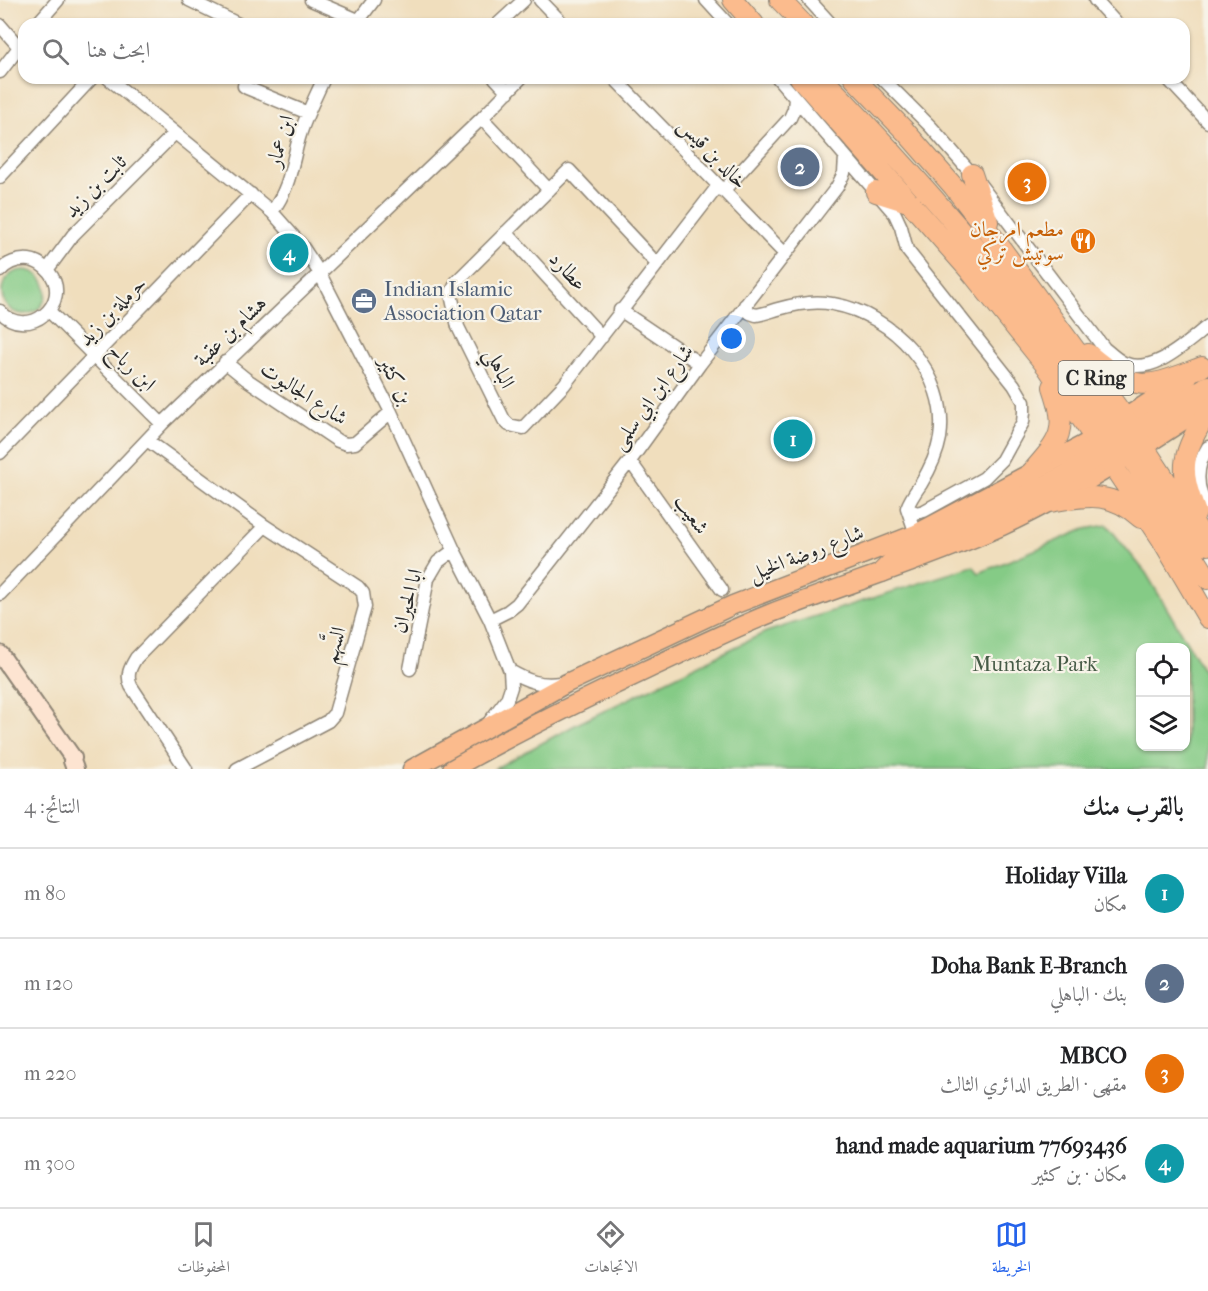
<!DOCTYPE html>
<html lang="ar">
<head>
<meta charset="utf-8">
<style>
  body { margin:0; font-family:"IM FELL French Canon",Amiri,serif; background:#f6f6f6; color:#202124; direction:rtl }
  .controls { position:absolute; right:18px; bottom:18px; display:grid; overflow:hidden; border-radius:12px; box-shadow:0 2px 4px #0004 }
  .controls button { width:54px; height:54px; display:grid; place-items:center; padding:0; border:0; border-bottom:2px solid #e0e0e0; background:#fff; color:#202124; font:30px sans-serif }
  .you { position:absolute; left:732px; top:339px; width:21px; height:21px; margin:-15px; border:4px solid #fff; border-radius:50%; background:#1a73e8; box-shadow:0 0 0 9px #1a73e833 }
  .badge { display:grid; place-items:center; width:39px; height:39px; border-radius:50%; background:#2563eb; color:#fff; font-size:20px; font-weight:700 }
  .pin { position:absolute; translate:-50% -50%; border:3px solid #fff; box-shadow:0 2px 6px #0006 }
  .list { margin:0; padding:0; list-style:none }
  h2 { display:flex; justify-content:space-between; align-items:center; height:78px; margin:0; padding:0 24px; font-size:26px }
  h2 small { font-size:20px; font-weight:400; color:#757577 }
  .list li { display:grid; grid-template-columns:39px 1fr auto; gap:18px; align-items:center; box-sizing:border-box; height:90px; padding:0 24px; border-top:2px solid #e0e0e0 }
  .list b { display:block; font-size:22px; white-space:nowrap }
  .list p { margin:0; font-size:20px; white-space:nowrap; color:#757577 }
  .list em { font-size:20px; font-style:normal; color:#757577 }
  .icon { flex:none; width:33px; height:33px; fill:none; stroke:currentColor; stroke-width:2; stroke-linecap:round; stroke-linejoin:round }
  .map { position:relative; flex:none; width:1208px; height:769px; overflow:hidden; direction:ltr }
  .search { position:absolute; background:#fff; box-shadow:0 2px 4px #0004; left:18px; right:18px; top:18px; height:66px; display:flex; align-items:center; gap:15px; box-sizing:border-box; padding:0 21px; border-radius:18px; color:#757577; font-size:22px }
  .sheet { height:438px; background:#fff }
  nav { display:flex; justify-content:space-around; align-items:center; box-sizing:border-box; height:84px; border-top:2px solid #e0e0e0; background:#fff; font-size:16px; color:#757577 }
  nav a { display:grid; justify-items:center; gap:3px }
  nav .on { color:#2563eb }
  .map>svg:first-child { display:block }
  .green { fill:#85cb86; stroke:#587b58; stroke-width:1.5; fill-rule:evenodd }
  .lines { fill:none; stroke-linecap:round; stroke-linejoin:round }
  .minor-casing { stroke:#8e8474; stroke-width:15 }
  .secondary-casing { stroke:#8e8474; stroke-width:20 }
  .primary-casing { stroke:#8e8474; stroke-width:21 }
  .trunk-casing { stroke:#8e8474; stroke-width:22 }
  .minor { stroke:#fff; stroke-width:12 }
  .secondary { stroke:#fde4d1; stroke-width:16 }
  .primary { stroke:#fbbb8d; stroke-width:18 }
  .trunk { stroke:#fbbb8d; stroke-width:20 }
  .labels { text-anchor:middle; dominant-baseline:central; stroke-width:4.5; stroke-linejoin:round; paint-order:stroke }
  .shield { fill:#f7f3e8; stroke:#686764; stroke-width:1.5 }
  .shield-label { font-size:20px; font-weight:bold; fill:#2b2b2b }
  .street-label { font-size:21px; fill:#2b2b2b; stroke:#f7f3e8 }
  .food-label { font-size:21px; fill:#c56008; stroke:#f7f3e8; text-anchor:end }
  .service-label { font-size:21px; fill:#4e5e75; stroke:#f7f3e8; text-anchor:start }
  .park-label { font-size:21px; fill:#465b46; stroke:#f7f3e8 }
</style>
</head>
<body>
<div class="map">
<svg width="1208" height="769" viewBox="0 0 1208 769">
  <rect width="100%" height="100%" fill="#f7f3e8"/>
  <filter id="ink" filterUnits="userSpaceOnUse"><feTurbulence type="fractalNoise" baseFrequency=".0167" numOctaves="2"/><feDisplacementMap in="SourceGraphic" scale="12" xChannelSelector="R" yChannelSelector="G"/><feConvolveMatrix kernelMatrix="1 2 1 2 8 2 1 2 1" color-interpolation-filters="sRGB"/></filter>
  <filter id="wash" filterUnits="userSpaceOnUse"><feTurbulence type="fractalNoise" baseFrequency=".008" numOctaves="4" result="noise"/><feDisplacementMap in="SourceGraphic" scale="24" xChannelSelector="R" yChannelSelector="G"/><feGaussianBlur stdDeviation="1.35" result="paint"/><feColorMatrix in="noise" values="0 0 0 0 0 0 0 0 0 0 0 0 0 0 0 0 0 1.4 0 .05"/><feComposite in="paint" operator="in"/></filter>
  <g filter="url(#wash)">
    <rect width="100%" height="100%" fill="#f0debd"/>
    <path class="green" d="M2 292a22 22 0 1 1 44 0a22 22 0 1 1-44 0Z
      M1107,525L1146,573L1208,678V769H494L577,724L766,632L973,566L979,573L1085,529ZM1140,648H1186V746H1140Z"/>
  </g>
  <g filter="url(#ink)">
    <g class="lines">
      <g class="minor-casing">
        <path id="minor" d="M189,0L238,24
          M311,0L358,20
          M540,0L563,24
          M706,0L728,24
          M809,0L831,24
          M1095,0L1117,24
          M37,24L58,0
          M356,24L374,0
          M498,24L524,0
          M0,25L19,47
          M0,72L24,41
          M108,78L272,212L302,246L319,272L391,412L454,550L490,620L510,671L511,687L507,699L490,721
          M246,78L244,86L247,88L308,113
          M495,78L508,92
          M614,78L785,254
          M778,78L895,214L901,227L907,250L1014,385L1024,402V412L1023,422L1002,460L984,478L924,511L916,513L907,508
          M882,78L931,127L972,174L1104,348C1110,353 1117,360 1124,363C1153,376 1187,342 1208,326
          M1167,78L1208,122
          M482,118L549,190
          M0,177L92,78
          M723,191L790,118L794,109L795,98
          M272,212C290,187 291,167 299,138C305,117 315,98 324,78
          M506,232L602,337
          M657,264L569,170L457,281L451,294L458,327L504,420L509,425L523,428L564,385L718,186
          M47,270L73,235L175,133
          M0,271C7,263 18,259 29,260C37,261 44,266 49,272C74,303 27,342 0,311
          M745,305L750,313L756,315C764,314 771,311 778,309C795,304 815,300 833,304C892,314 950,374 940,438C937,455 930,469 921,484C916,491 910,499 907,508L916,534
          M620,310L700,364
          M49,311L162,424
          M225,362L246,379L338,441L346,444L355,443L391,412
          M147,440L265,526L358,587L363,593L365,607L335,713L328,721L237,769
          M1208,447C1195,467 1196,489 1208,509
          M0,453L251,194
          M630,461L722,590
          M0,594L162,424L482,118L521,78
          M490,620L508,611L517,604L630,461L700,364L837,187L844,173L845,157
          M410,669L428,579L438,562L454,550
          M510,671C527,681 541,686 560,683
          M186,769L131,686C126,675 130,668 136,658L265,526"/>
      </g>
      <g class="secondary-casing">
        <path id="secondary" d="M0,654L73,758L72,761L75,769"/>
      </g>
      <g class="primary-casing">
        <path id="primary" d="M412,769L567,683L733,605L916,534L1083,445L1188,377
          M452,769C515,733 580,701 646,670C687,651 727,631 769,614C846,584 926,560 1002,526C1074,492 1142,448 1208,404"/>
      </g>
      <g class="trunk-casing">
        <path id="trunk" d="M733,0L754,24
          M780,0L803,24
          M800,78L971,272L1047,367L1161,538L1208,618
          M822,78C892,150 959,225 1021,304C1055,348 1086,396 1119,441L1129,448L1144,447
          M854,78L905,131L954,187L992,236L1125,418L1208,545
          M972,174L988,222
          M876,192L911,203
          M1088,354C1137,395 1146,388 1202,367
          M1124,439L1208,386
          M1119,443L1129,453L1208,579
          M1031,473C1061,439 1068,431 1053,387
          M1049,502C1087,496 1110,490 1141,518
          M1196,513C1177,465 1183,454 1208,411
          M882,572L898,556L907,550C975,516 1053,490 1115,444"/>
      </g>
      <use href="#minor" class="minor"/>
      <use href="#secondary" class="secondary"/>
      <use href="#primary" class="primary"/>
      <use href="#trunk" class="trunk"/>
    </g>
  </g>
  <defs>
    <g id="restaurant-disc" transform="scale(1.35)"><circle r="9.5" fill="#e8710a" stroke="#f7f3e8"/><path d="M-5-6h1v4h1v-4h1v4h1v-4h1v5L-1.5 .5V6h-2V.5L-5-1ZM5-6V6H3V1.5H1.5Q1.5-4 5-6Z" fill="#fff"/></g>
    <g id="office-disc" transform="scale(1.35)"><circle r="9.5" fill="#5c6f8a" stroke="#f7f3e8"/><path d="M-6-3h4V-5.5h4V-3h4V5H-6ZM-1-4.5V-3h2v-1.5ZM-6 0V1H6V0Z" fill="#fff"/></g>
  </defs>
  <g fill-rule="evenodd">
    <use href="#restaurant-disc" x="1083" y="241"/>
    <use href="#office-disc" x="364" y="301"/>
  </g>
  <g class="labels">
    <rect class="shield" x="1058.5" y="361" width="75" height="34" rx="4.5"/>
    <g class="shield-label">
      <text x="1096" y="378">C Ring</text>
    </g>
    <g class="street-label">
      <text transform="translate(280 141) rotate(-74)">ابن عمار</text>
      <text transform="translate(713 153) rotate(46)">خالد بن قيس</text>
      <text transform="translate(95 186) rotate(-45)">ثابت بن زيد</text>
      <text transform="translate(568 271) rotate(48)">عطارد</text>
      <text transform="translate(112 311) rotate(-46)">حرملة بن زيد</text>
      <text transform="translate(230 331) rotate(-44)">هشام بن عقبة</text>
      <text transform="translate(132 367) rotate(45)">ابن رباح</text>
      <text transform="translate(500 368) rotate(64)">الباهلي</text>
      <text transform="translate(396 380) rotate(63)">بن كثير</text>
      <text transform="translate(304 393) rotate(33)">شارع الجالبوت</text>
      <text transform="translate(652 397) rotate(-54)">شارع ابن ابي سلمى</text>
      <text transform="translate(692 514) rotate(55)">شعيب</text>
      <text transform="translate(806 553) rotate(-21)">شارع روضة الخيل</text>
      <text transform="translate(407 601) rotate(-75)">ابا الحيران</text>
      <text transform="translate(334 645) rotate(-74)">السَّهم</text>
    </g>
    <g class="food-label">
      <text x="1064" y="229">مطعم امرجان<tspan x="1064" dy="24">سوتيش تركي</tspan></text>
    </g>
    <g class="service-label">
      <text x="384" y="289">Indian Islamic<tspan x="384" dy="24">Association Qatar</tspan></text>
    </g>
    <g class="park-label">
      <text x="1035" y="664">Muntaza Park</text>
    </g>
  </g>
</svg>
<div class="controls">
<button><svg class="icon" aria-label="locate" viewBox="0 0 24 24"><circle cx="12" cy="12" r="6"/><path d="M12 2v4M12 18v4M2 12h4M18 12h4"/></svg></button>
<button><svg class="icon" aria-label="layers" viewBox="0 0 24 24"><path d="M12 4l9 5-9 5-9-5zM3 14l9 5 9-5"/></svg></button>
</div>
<div class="you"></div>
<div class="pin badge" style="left:793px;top:439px;background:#0f9aa8">1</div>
<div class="pin badge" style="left:800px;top:167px;background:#5c6f8a">2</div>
<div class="pin badge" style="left:1027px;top:182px;background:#e8710a">3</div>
<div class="pin badge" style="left:289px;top:253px;background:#0f9aa8">4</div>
<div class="search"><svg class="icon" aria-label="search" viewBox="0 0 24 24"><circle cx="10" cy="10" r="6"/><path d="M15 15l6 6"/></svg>ابحث هنا</div>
</div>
<section class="sheet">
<h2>بالقرب منك<small>النتائج: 4</small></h2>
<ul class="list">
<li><span class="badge" style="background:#0f9aa8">1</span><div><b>Holiday Villa</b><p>مكان</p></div><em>80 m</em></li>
<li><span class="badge" style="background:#5c6f8a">2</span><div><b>Doha Bank E-Branch</b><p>بنك · الباهلي</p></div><em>120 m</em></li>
<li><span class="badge" style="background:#e8710a">3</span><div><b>MBCO</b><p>مقهى · الطريق الدائري الثالث</p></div><em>220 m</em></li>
<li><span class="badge" style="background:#0f9aa8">4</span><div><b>hand made aquarium 77693436</b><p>مكان · بن كثير</p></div><em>300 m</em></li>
</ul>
</section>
<nav>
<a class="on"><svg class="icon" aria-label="map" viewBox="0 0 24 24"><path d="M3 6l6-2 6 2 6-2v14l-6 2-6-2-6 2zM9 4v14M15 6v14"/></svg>الخريطة</a>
<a><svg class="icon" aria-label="directions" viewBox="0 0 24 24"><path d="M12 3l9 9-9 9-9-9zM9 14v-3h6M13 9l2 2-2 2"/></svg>الاتجاهات</a>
<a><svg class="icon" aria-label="saved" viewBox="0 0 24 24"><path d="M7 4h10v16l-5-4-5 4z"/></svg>المحفوظات</a>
</nav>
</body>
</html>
